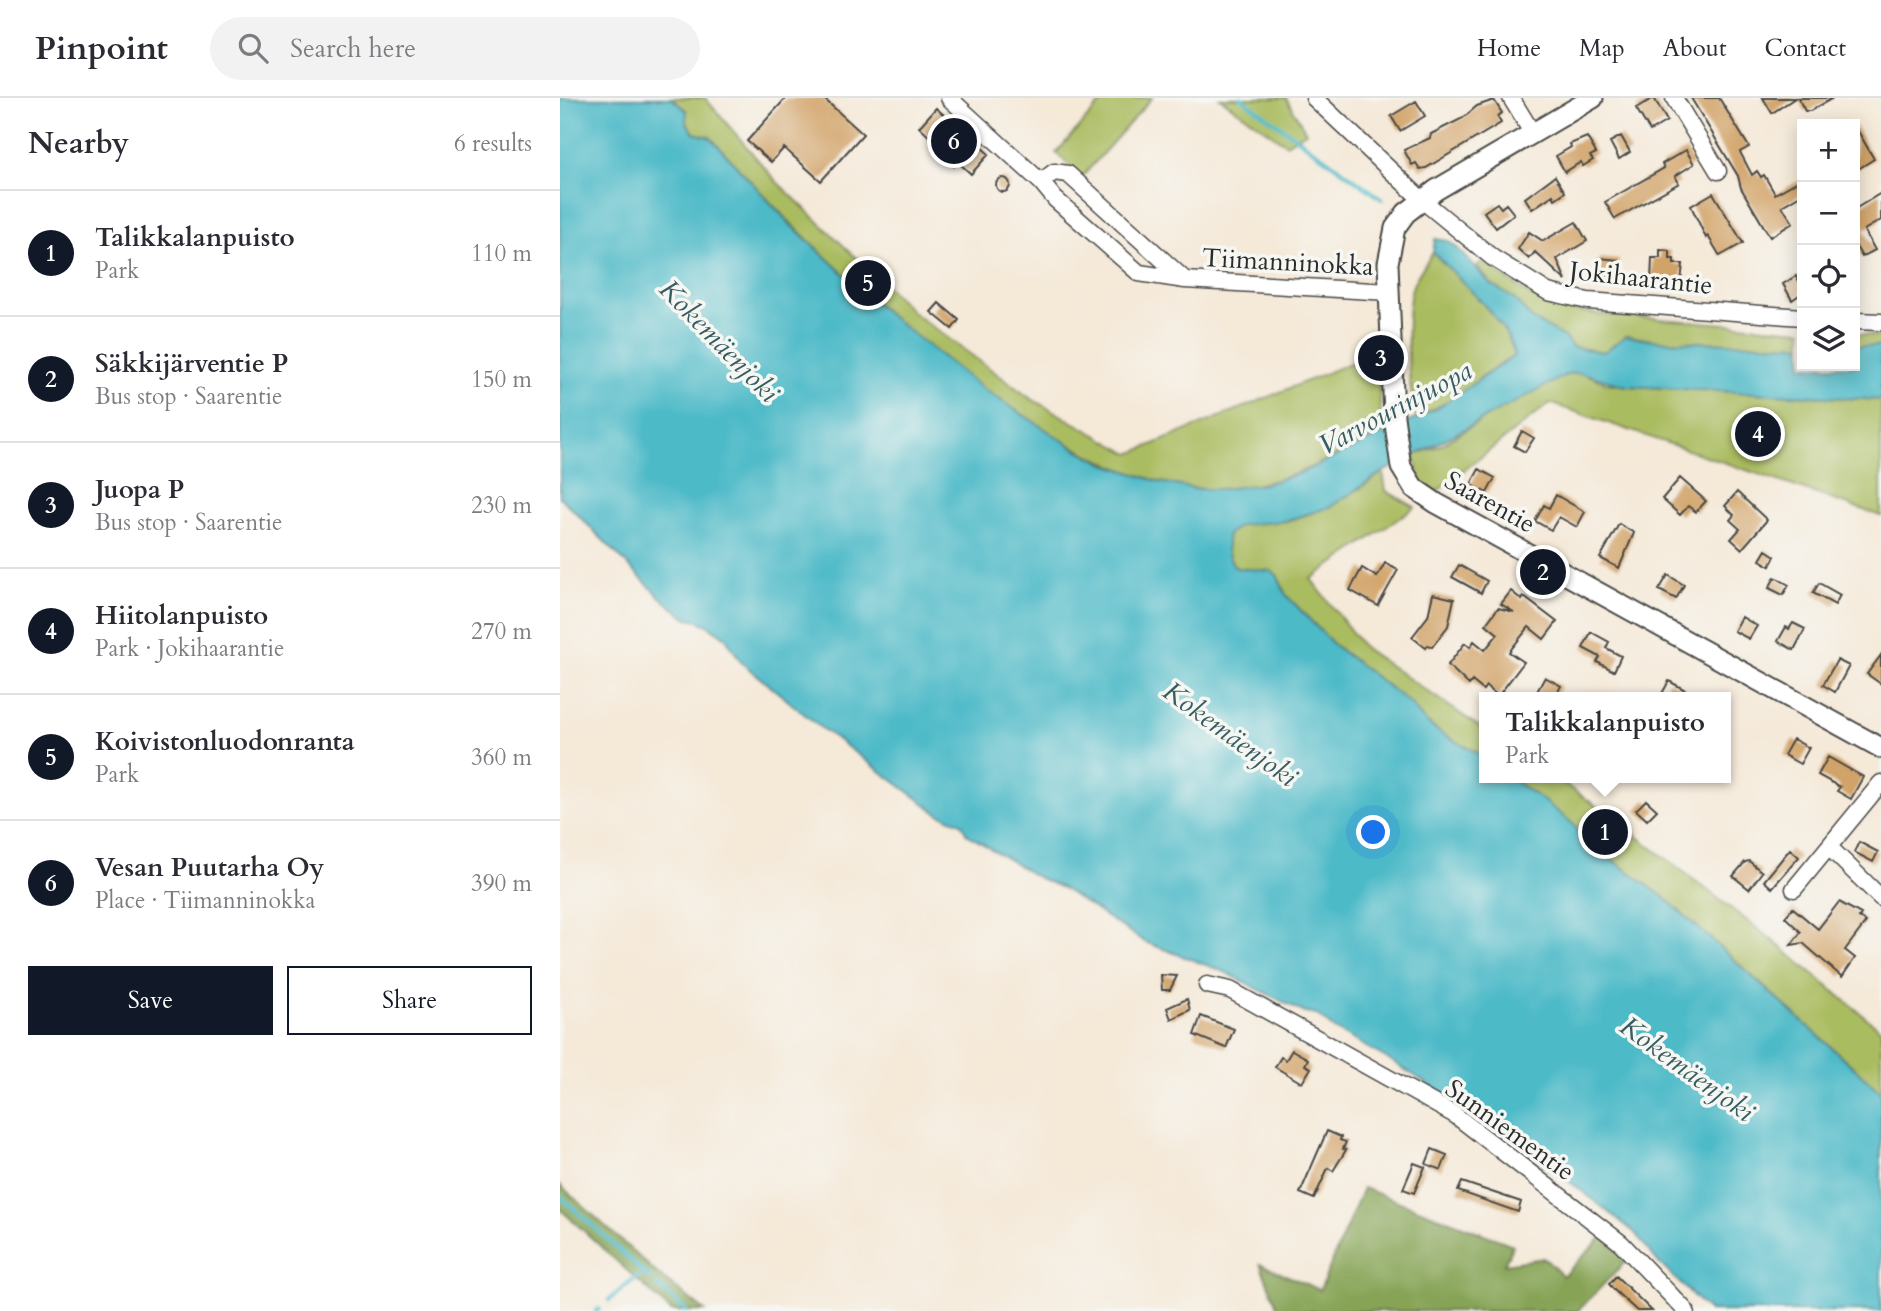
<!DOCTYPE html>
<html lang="en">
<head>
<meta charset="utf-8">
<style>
  body { margin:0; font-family:Cardo,serif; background:#f2f2f3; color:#2b2b33 }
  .controls { position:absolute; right:21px; top:21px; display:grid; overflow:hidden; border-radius:0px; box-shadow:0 4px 18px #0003 }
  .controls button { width:63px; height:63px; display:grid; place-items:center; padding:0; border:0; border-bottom:2px solid #e1e1e2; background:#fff; color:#2b2b33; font:35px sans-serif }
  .you { position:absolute; left:814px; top:735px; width:24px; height:24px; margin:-18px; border:5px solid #fff; border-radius:50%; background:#1a73e8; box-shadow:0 0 0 10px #1a73e833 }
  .badge { display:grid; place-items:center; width:46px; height:46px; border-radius:50%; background:#111827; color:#fff; font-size:23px; font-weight:700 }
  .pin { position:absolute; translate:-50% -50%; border:4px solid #fff; box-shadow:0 2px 7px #0006 }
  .popup { position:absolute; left:919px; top:594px; width:252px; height:91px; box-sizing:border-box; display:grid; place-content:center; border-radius:0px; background:#fff; filter:drop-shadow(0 2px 5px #0005); font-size:23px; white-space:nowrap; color:#7c7c81 }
  .popup b { font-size:26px; color:#2b2b33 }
  .popup::after { content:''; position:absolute; left:50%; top:100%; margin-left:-14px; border:14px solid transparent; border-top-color:#fff }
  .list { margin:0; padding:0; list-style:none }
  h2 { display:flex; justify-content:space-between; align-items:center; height:91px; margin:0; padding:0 28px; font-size:30px }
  h2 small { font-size:23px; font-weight:400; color:#7c7c81 }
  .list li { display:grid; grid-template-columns:46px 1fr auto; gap:21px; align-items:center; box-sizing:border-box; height:126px; padding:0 28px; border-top:2px solid #e1e1e2 }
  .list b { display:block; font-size:26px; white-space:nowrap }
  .list p { margin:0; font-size:23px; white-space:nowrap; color:#7c7c81 }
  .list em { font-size:23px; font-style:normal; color:#7c7c81 }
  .actions { display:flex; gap:14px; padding:21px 28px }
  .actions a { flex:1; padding:16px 0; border:2px solid #111827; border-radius:0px; text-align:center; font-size:24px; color:#111827 }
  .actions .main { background:#111827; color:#fff }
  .icon { flex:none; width:38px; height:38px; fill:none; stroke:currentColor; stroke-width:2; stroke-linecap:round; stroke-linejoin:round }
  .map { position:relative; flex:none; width:1321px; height:1213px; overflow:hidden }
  header { display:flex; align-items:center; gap:42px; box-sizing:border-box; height:98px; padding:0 35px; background:#fff; border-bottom:2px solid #e1e1e2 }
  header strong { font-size:33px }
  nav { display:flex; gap:38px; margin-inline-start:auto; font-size:24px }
  .search { width:490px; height:63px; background:#f2f2f3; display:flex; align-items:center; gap:18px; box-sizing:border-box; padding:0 24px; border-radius:38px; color:#7c7c81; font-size:26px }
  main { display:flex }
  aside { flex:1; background:#fff }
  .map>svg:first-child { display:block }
  .green { fill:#aabc60; stroke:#6a7446; stroke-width:2 }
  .forest { fill:#87a456; stroke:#596840; stroke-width:2 }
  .water { fill:#4dbac8; stroke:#3c727a; stroke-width:2 }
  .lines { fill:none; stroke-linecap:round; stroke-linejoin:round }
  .stream { stroke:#4dbac8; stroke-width:4.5 }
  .building { fill:#d2a368 }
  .minor-casing { stroke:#494845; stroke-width:19 }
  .tertiary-casing { stroke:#494845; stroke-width:23 }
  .minor { stroke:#fff; stroke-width:16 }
  .tertiary { stroke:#fff; stroke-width:19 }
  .labels { text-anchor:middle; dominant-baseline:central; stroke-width:7; stroke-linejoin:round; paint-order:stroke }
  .street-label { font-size:26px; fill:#2b2b2b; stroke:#f6f6f2 }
  .water-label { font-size:28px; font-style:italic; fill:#375d62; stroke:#f6f6f2 }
</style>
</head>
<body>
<header>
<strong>Pinpoint</strong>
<div class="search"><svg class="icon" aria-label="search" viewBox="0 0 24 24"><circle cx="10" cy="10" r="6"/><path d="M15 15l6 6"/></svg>Search here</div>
<nav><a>Home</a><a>Map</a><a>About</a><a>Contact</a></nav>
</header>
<main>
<aside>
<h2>Nearby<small>6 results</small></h2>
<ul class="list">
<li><span class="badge">1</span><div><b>Talikkalanpuisto</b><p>Park</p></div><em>110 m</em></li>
<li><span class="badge">2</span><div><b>Säkkijärventie P</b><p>Bus stop · Saarentie</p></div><em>150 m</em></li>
<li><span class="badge">3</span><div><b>Juopa P</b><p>Bus stop · Saarentie</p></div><em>230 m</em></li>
<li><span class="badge">4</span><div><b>Hiitolanpuisto</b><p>Park · Jokihaarantie</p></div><em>270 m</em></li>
<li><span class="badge">5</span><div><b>Koivistonluodonranta</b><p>Park</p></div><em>360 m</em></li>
<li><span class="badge">6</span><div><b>Vesan Puutarha Oy</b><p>Place · Tiimanninokka</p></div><em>390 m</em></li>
</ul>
<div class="actions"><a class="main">Save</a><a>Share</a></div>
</aside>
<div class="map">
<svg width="1321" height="1213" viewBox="0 0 1321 1213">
  <rect width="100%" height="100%" fill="#f6f6f2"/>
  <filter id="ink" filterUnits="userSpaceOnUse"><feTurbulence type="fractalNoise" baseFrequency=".0143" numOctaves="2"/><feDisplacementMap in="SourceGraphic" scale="14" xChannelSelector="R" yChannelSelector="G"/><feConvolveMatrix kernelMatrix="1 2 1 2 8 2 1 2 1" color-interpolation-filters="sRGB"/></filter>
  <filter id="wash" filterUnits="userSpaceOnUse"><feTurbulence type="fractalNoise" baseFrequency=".00686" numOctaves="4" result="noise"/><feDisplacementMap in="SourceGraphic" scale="28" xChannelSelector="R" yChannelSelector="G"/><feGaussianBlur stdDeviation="1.57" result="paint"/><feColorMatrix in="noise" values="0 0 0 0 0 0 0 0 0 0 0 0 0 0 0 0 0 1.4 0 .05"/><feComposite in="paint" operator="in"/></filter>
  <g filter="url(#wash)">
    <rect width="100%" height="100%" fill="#f5e9d8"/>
    <path class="green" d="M111,0H145L215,82L355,216L470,300L570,356L817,254L822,334C771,360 723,388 664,391C500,400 254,157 151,40L134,35Z
      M545,0H592L522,79L496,55Z
      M660,0H726L746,34L726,46Z
      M873,154C894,177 953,228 954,258L926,275L897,299L857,319C847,293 844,214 853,187C857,176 867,164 873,154Z
      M922,163L971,198L998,209L1037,216L1242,232V247L1100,243L1066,238L1044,254L1012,249L1004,239L972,221L954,201L931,186L917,168Z
      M1295,236L1321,238V248H1295Z
      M1021,274L1046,285L1068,288L1321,302V418L990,305L875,395L860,382L854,357L881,347L956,301L1008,276Z
      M823,374L826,393L855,409L751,481L804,550L924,632V659C897,641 871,637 851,606L775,548L726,497L717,477L711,473L676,470C667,460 661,441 673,431C685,421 711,426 726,423C762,414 794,397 823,374Z
      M950,680H995L1047,715L1207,838L1321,932V994L1105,800L1025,742L1013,726L984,703Z"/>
    <path class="forest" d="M0,1087L100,1178L145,1213H111L0,1111Z
      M803,1090L953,1147L944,1166L984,1160L1003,1178L1043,1138L1066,1163L1018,1213H719L700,1166L760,1192Z"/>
    <path class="water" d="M0,0H111L127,13L126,24L134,35L151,40L231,127L324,213L422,290L516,351L545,366L600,384L635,391H662L704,386L739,376L876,311L954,258C953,228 894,177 873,154L875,141L888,143L897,150L931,186L954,201L972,221L1004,239L1012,249L1044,254L1066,238L1100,243L1242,247V268H1295V248H1321V302L1068,288C1047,285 1029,272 1008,276L823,374L770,409L725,423L681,427L668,436C665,449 667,460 676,470L711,473L717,477L726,497L775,548L851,606C871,637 897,641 924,659V680H950L984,703L1013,726L1025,742L1105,800L1321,994V1213H1149L1098,1164L1074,1134L1017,1089L955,1048L924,1021L826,960L774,931L757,917L745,915L665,874L585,844L502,790L477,779L407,736L401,725L379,716L260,629L182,565L166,540L146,526L125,519L101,500L0,399Z"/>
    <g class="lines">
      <path class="stream" d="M681,0L822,101
        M0,1098L91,1181
        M97,1187L126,1213
        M49,1202L83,1174
        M36,1213L39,1211"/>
    </g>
    <g id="blocks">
      <path class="building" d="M226,0H263L303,36L261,83L224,50L211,64L187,43Z
        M1094,0L1107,23L1090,33L1076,10Z
        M1131,0H1159L1189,49L1180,54L1192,77L1197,73L1201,79L1204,77L1215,96L1242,81V96L1222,108L1233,125L1210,139L1181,90L1178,78Z
        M1203,0H1235L1212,15Z
        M1238,0H1273L1250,13H1245Z
        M934,2L942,15L937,18L941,25L866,70L860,71L856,65L852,67L844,52L870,40L871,36L903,20L917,8Z
        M856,3L865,18L840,33L831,18Z
        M376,10L429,56L411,76L398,64L394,68L386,60L389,57L359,29Z
        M1295,28L1314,61L1295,73Z
        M1061,38L1070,54L1059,61L1050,44Z
        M1027,39L1036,55L1030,58L1033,62L1023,68L1021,64L1005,74L996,58L1011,49L1010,46Z
        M1126,52L1134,66L1115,78L1119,85L1055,121L1045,104L1104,70L1102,66Z
        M995,78L1005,94L995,101L993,97L972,111L965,100Z
        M436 87a7 7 0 1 1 14 0a7 7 0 1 1-14 0Z
        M1153,95L1183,145L1160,158L1148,138L1146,140L1131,108Z
        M1321,95V122L1304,132L1315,152L1302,159L1295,147V111Z
        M937,105L941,110L946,106L954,116L936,130L924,114Z
        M1016,124L1027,143L997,161L1006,183L975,154L969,161L958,151L969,134L983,143Z
        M1100,152L1110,153V161H1114V166H1123L1121,184L1091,182L1092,160H1100Z
        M1039,160L1059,162L1058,179L1038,177Z
        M1236,178L1242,188V195L1232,202L1223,186Z
        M379,205L399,222L392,231L371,214Z
        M962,333L974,340L965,354L954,348Z
        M919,371L935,380L927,395L911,386Z
        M1120,380L1146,403L1136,414L1128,408L1120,417L1102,401Z
        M1177,394L1207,422L1182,451L1171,441L1180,431L1170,422L1174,417L1165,408Z
        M996,397L1025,414L1017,429L999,419L991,432L975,423L984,407L989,410Z
        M1059,426L1074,435L1059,470L1040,460Z
        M1206,452L1215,458L1210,468L1200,462Z
        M825,465L838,472L818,508L790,492L802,470L817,479Z
        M899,467L927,483L921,495L892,479Z
        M1108,477L1124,487L1116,501L1099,492Z
        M1215,479L1229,487L1223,497L1209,490Z
        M1259,485L1280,497L1275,507L1253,495Z
        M951,493L962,502L964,499L997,524L984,541L969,529L949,554L964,564L938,598L926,588L923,592L912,583L909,587L888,567L905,545L910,549L914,543L925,552L938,536L926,526L938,510L954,514L941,506Z
        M873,496L894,501L888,528L872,549L868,547L866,550L852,539L868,518Z
        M1182,519L1197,528L1189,541L1174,533Z
        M1233,525L1245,531L1234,552L1218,543L1226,529L1229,531Z
        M1031,534L1049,544L1046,550L1061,558L1054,573L1037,564L1040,559L1023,550Z
        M1321,557V586L1307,576Z
        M1277,562L1289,568L1275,594L1263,587Z
        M985,579L1001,588L995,599H974Z
        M1109,583L1138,599H1100Z
        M1233,641L1249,650L1240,666L1224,657Z
        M1268,659L1303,679L1291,701L1277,693L1280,689L1258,677Z
        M1086,702L1097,712L1087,722L1076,712Z
        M1299,744L1318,754L1313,764L1294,754Z
        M1230,751L1239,759L1212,790L1204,783Z
        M1189,763L1202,774L1189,791L1173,778L1185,764Z
        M1279,804L1301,816L1299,819L1306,824L1285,852L1295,860L1282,879L1243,845L1231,847L1241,834L1225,819L1233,810L1258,831Z
        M601,877L617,878L610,892H602Z
        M627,901L630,912L611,921L607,910Z
        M641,918L674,931L666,950L634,937Z
        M732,952L748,961L745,967L751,970L742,985L715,969L721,959L726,962Z
        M767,1033L781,1039L780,1042L786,1044L783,1051L786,1052L773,1073L768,1070L754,1101L740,1095Z
        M872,1051L887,1057L881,1072L866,1066Z
        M854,1065L865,1069L854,1095L843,1091Z
        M902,1084L961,1104L958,1114L898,1093Z
        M1056,1178L1092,1213H1077L1054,1192L1049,1186Z"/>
    </g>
  </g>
  <g filter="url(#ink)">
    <use href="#blocks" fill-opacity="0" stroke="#494845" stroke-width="2"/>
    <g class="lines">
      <g class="minor-casing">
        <path id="minor" d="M389,0L481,84L495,101L579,175L625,182L829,194
          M754,0L862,102L933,160L988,194L1028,203L1242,219
          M951,0L973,36
          M1114,0L1158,73
          M481,84L494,74L508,76L625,182
          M1295,223L1321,224
          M1270,750L1321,800
          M1234,791L1321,685
          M647,887L670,892L895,1017L1061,1145L1126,1213"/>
      </g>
      <g class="tertiary-casing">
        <path id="tertiary" d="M1033,0L876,92L846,115L835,130L828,165L834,319L841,369L854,390L876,405L1321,650"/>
      </g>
      <use href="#minor" class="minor"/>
      <use href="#tertiary" class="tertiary"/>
    </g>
  </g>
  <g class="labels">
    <g class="street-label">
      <text transform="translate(728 164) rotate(3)">Tiimanninokka</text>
      <text transform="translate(1081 180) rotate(6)">Jokihaarantie</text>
      <text transform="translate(930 404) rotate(29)">Saarentie</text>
      <text transform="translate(950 1032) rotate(36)">Sunniementie</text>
    </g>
    <g class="water-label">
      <text transform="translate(159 243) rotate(46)">Kokemäenjoki</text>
      <text transform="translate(835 310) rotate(-28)">Varvourinjuopa</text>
      <text transform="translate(670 636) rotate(36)">Kokemäenjoki</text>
      <text transform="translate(1127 971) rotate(36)">Kokemäenjoki</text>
    </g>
  </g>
</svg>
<div class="controls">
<button>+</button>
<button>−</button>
<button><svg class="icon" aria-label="locate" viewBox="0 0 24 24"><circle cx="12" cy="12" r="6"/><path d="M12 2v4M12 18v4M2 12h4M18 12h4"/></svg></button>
<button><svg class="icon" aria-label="layers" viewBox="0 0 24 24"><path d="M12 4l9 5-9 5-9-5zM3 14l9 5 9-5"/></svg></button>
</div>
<div class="you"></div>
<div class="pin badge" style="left:1045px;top:734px">1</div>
<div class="popup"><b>Talikkalanpuisto</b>Park</div>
<div class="pin badge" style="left:983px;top:474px">2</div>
<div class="pin badge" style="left:821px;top:260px">3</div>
<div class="pin badge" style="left:1198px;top:336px">4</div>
<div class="pin badge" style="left:308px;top:185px">5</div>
<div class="pin badge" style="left:394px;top:43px">6</div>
</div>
</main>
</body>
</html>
